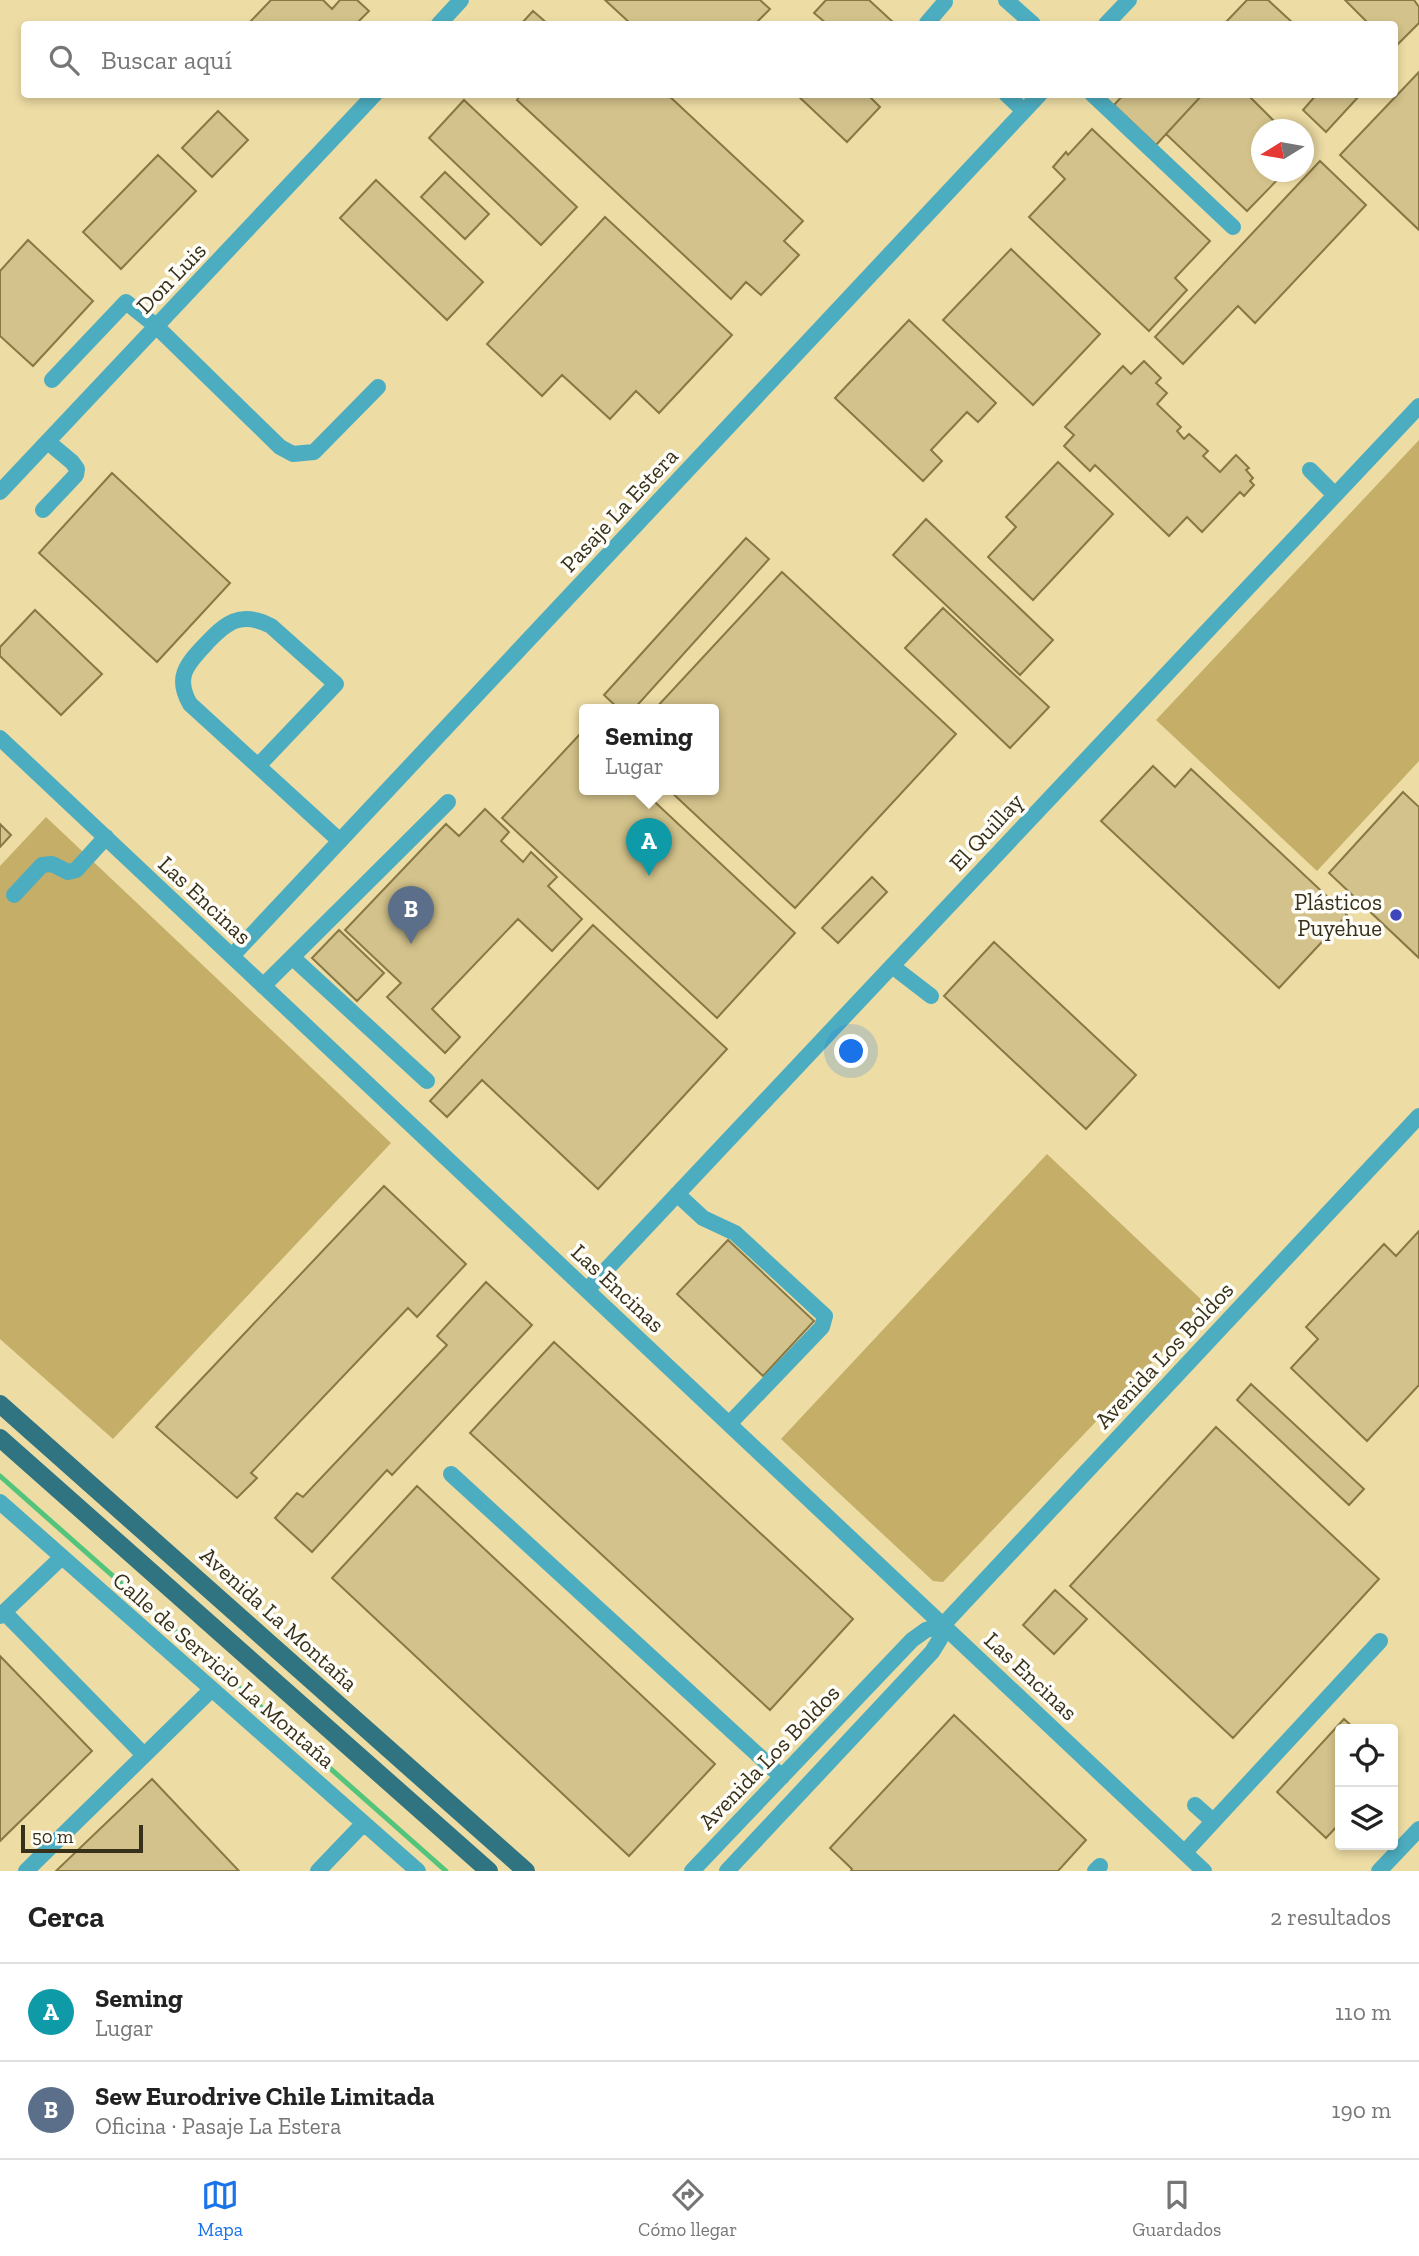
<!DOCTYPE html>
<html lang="es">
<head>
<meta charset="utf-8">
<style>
  body { margin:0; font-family:"Zilla Slab",serif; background:#f6f6f6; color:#222 }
  .controls { position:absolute; right:21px; bottom:21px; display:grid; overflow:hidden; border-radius:7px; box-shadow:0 4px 10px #0003 }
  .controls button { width:63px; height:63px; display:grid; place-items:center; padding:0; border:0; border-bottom:2px solid #e0e0e0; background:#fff; color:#222; font:35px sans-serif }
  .compass { position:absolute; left:1251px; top:119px; width:63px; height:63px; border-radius:50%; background:#fff; box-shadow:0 4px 10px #0003; rotate:259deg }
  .scale { position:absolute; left:21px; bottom:18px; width:122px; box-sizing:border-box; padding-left:7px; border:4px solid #37301a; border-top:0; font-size:19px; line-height:24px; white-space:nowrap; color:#37301a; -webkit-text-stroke:5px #fffdf8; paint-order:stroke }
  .you { position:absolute; left:852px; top:1052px; width:24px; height:24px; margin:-18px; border:5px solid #fff; border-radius:50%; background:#1a73e8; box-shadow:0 0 0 10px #1a73e833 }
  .badge { display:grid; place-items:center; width:46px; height:46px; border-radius:50%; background:#1a73e8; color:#fff; font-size:23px; font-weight:700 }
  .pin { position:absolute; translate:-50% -58px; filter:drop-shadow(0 2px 4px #0008) }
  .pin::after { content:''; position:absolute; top:37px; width:24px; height:21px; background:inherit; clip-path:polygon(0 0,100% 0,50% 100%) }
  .popup { position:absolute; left:579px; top:704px; width:140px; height:91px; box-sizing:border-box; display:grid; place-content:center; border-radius:7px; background:#fff; filter:drop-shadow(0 2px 5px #0005); font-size:23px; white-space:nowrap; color:#767676 }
  .popup b { font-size:26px; color:#222 }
  .popup::after { content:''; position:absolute; left:50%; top:100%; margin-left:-14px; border:14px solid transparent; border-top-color:#fff }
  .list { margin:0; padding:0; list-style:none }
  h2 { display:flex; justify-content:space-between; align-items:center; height:91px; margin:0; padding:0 28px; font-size:30px }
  h2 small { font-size:23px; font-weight:400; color:#767676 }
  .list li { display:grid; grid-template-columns:46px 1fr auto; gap:21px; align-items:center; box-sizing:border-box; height:98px; padding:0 28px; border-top:2px solid #e0e0e0 }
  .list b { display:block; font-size:26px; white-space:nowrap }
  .list p { margin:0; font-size:23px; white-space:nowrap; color:#767676 }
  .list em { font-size:23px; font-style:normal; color:#767676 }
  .icon { flex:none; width:38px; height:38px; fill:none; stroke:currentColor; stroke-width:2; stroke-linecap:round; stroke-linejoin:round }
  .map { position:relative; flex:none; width:1419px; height:1871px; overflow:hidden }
  .search { position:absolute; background:#fff; box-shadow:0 4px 10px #0003; left:21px; right:21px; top:21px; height:77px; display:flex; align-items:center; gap:18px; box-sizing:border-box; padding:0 24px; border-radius:7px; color:#767676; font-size:26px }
  .sheet { height:287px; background:#fff }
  nav { display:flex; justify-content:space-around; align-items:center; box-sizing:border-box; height:98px; border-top:2px solid #e0e0e0; background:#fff; font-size:19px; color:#767676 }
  nav a { display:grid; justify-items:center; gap:4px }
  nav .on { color:#1a73e8 }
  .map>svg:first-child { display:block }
  .green { fill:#c4ae68 }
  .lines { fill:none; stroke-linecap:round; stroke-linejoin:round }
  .stream { stroke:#53c47b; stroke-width:5 }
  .building { fill:#d3c28b; stroke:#887844; stroke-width:2 }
  .minor { stroke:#4dadc0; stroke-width:16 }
  .major { stroke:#307481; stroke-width:18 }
  .poi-dot { fill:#3c48bc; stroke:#fffdf8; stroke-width:2.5 }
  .labels { text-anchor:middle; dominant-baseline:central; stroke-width:7; stroke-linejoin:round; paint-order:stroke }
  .street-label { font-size:23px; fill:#37301a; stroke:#fffdf8 }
  .poi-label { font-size:23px; fill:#37301a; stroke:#fffdf8; text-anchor:end }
</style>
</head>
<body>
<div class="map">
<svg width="1419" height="1871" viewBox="0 0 1419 1871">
  <rect width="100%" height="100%" fill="#eddca4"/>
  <path class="green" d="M1419,440V761L1317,871L1156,720Z
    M46,817L391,1143L113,1439L0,1339V866Z
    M1047,1154L1207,1305L943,1582L933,1581L781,1439Z"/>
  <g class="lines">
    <path class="stream" d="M0,1476L446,1871"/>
  </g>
  <path class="building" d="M271,0H323L332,9L340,0H357L369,11L356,24H248Z
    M605,0H760L770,9L755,24H631Z
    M826,0H869L895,24H827L814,13Z
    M1247,0H1268L1294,24H1224Z
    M1345,0H1414L1419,7V23L1394,48V24H1369Z
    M533,11L548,24H521Z
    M1419,72V230L1340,155Z
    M521,94H667L803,221L784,241L799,255L761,295L746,282L731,299L517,100Z
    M796,94H867L880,107L847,142Z
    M1124,94H1203L1156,145L1114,105Z
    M1203,94H1247L1283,130H1262V172H1285L1247,211L1166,134Z
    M1317,94H1360V95L1326,132L1303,110Z
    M464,100L577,207L541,245L429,138Z
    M218,111L248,140L212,177L182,148Z
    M1092,129L1210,241L1175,278L1187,290L1149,331L1029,217L1065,179L1053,167L1066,152L1068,155Z
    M158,155L196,191L121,269L83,232Z
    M1320,161L1366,205L1255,323L1238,306L1183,364L1155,337Z
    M445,172L489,214L465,239L421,197Z
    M376,180L483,282L447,320L340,218Z
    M605,217L732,335L659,413L636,391L610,419L562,375L542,396L487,344Z
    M28,240L93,301L33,366L0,336V271Z
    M1011,249L1100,334L1033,405L943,320Z
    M909,320L996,403L978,422L967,412L931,450L942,461L923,481L835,398Z
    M1144,361L1161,378L1156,383L1167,393L1157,404L1181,427L1177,431L1184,439L1189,434L1208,451L1203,456L1220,472L1236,455L1249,468L1246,470L1253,478L1250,481L1254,485L1244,496L1240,492L1202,532L1187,517L1169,536L1095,465L1090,471L1064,446L1074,435L1065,427L1123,366L1131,374Z
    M1058,462L1113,514L1033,600L988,557L1016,527L1006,517Z
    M112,473L230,583L157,662L39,553Z
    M926,519L1053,640L1020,675L893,555Z
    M746,538L769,559L633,710H620L604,695Z
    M782,572L956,734L795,908L669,790H714V710H654Z
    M943,608L1049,707L1010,748L905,648Z
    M35,610L102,674L61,715L0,656V647Z
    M581,733L584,736V790H642L795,933L717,1018L502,818Z
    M1153,766L1175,787L1191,769L1347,915L1279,988L1101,821Z
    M1403,792L1419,807V958L1329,873Z
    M485,809L509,832L501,841L523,862L531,852L557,877L548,886L582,919L552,951L518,919L432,1009L460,1037L445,1053L387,997L401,983L345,930L446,824L459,836Z
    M0,824L11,835L0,847Z
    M872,877L887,892L838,943L822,928Z
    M593,925L727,1049L598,1189L482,1080L447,1117L430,1101Z
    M339,930L384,973L357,1001L312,958Z
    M994,942L1136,1075L1086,1129L944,996Z
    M384,1186L466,1264L417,1317L408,1308L251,1473L257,1478L237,1498L156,1427Z
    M1419,1231V1385L1367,1441L1291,1368L1318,1339L1306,1327L1384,1244L1396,1256Z
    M728,1240L814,1321L763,1376L677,1294Z
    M486,1282L532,1325L392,1475L387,1470L312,1552L275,1518L297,1493L303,1497L447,1345L437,1336Z
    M554,1342L853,1619L770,1710L470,1433Z
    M1251,1384L1364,1489L1349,1505L1237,1400Z
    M1216,1427L1379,1579L1233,1738L1070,1586Z
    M417,1486L715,1764L629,1856L332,1578Z
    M1055,1590L1087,1619L1054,1654L1023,1625Z
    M0,1656L92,1751L0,1841Z
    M954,1715L1086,1840L1058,1871H851L852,1869L830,1848Z
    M1344,1719L1355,1729H1340V1823L1326,1838L1277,1792Z
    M152,1779L239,1871H56Z"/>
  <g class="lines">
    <path class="minor" d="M1006,0L1033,24
      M439,24L461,0
      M928,24L927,23L945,2
      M1106,24L1129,0
      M1006,94L1024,111
      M1092,94L1233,227
      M52,380L126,302L156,326L280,447L293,454L314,452L378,387
      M1310,470L1335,495
      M0,492L375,94
      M43,510L76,475L77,469L72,462L48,442
      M0,738L1204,1871
      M258,766L336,684L271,626C240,610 225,623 204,646C186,665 175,678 190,704L340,841
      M14,895L42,865L52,864L68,872L76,870L106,837
      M232,956L1040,94
      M292,957L427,1081
      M892,966L931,996
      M263,986L448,802
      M677,1194L703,1218L735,1233L825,1316L822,1327L729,1424
      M587,1290L1419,406
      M451,1474L782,1777
      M0,1502L418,1871
      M4,1612L144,1755
      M0,1616L62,1557
      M1195,1805L1213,1821
      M1185,1852L1380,1641
      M26,1871L212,1689
      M318,1871L364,1823
      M692,1871L912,1640L926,1630L943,1625
      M727,1871L932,1652L940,1639L943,1625L1419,1116
      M1095,1871L1100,1866
      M1379,1871L1419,1829"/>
    <path class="major" d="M0,1404L526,1871
      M0,1438L489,1871"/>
  </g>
  <circle class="poi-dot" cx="1396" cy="915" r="7"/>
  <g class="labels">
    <g class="street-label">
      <text transform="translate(171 278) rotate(-46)">Don Luis</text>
      <text transform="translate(619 510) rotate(-47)">Pasaje La Estera</text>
      <text transform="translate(986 832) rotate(-47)">El Quillay</text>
      <text transform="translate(205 900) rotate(43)">Las Encinas</text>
      <text transform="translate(618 1288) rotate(43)">Las Encinas</text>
      <text transform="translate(1164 1355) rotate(-47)">Avenida Los Boldos</text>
      <text transform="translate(279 1619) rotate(42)">Avenida La Montaña</text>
      <text transform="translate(224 1670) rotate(41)">Calle de Servicio La Montaña</text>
      <text transform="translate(1031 1676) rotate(43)">Las Encinas</text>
      <text transform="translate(769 1757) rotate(-46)">Avenida Los Boldos</text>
    </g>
    <g class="poi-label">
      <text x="1382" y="902">Plásticos<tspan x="1382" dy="26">Puyehue</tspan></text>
    </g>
  </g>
</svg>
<div class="controls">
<button><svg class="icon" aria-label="locate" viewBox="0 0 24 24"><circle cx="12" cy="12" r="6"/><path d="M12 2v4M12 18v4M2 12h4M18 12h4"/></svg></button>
<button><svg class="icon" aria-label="layers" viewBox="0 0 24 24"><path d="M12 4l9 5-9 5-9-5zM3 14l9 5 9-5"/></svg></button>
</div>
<svg class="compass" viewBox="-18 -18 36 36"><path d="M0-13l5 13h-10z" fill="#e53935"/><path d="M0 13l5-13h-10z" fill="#767676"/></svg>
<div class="scale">50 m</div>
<div class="you"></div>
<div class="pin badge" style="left:649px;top:876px;background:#0f9aa8">A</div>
<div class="popup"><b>Seming</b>Lugar</div>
<div class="pin badge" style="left:411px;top:944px;background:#5c6f8a">B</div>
<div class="search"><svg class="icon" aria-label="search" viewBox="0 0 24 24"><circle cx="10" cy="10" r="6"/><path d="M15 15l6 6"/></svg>Buscar aquí</div>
</div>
<section class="sheet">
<h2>Cerca<small>2 resultados</small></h2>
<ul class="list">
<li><span class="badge" style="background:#0f9aa8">A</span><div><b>Seming</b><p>Lugar</p></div><em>110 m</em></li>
<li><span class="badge" style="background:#5c6f8a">B</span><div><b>Sew Eurodrive Chile Limitada</b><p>Oficina · Pasaje La Estera</p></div><em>190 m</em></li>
</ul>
</section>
<nav>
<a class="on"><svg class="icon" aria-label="map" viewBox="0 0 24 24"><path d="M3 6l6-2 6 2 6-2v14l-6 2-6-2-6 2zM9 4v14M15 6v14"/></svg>Mapa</a>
<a><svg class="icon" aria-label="directions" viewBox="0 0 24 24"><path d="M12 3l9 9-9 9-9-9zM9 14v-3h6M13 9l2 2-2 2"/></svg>Cómo llegar</a>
<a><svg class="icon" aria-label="saved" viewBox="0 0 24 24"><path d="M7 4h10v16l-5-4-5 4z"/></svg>Guardados</a>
</nav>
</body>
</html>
